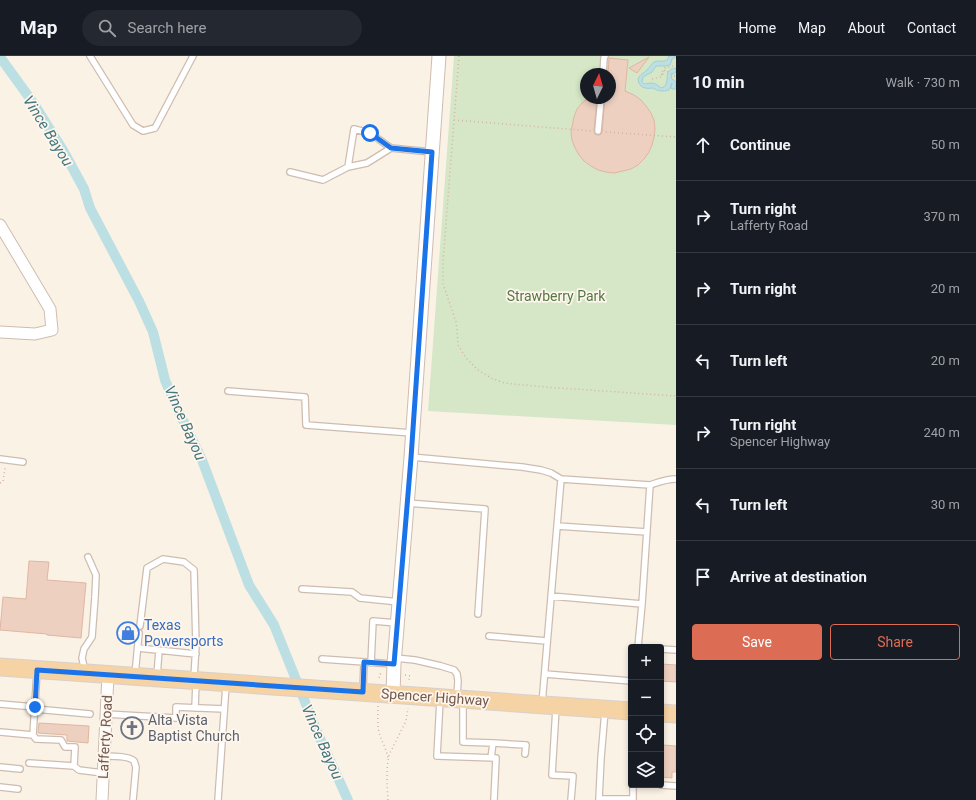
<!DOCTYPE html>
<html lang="en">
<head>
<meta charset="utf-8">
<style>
  body { margin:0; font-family:Roboto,sans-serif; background:#242831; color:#f1f3f6 }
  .controls { position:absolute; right:12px; bottom:12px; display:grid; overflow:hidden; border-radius:4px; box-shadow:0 2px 6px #0003 }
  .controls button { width:36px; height:36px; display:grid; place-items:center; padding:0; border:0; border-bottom:1px solid #363941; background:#171b24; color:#f1f3f6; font:20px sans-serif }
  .compass { position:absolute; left:580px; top:12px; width:36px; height:36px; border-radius:50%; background:#171b24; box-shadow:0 2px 6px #0003; rotate:5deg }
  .stop { position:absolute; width:12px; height:12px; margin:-9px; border:3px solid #1a73e8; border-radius:50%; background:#fff }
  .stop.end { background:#1a73e8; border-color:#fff; box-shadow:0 1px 4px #0008 }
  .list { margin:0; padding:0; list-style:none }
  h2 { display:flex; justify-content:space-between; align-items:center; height:52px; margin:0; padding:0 16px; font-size:17px }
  h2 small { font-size:13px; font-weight:400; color:#9ea1a6 }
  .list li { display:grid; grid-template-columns:26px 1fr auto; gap:12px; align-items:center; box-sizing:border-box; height:72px; padding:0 16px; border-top:1px solid #363941 }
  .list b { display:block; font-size:15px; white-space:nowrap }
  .list p { margin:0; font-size:13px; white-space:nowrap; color:#9ea1a6 }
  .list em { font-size:13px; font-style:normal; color:#9ea1a6 }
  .actions { display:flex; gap:8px; padding:12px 16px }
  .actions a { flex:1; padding:9px 0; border:1px solid #dc6c54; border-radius:4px; text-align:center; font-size:14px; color:#dc6c54 }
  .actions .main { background:#dc6c54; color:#fff }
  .icon { flex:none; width:22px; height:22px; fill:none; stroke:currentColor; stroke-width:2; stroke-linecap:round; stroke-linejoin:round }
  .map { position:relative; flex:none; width:676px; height:744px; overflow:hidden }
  header { display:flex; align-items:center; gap:24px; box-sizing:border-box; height:56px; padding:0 20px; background:#171b24; border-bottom:1px solid #363941 }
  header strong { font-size:19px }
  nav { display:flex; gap:22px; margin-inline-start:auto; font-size:14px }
  .search { width:280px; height:36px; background:#242831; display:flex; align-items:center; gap:10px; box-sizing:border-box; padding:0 14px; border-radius:22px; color:#9ea1a6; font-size:15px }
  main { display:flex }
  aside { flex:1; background:#171b24 }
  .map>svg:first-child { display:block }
  .green { fill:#d5e7c6; fill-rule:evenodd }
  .water { fill:#bcdfe3; stroke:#a3cfd4 }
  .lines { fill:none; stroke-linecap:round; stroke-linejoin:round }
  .canal { stroke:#bcdfe3; stroke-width:10 }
  .building { fill:#eed0c0; stroke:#e0b6a2 }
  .service-casing { stroke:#cebcb0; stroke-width:8 }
  .minor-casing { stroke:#cebcb0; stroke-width:13 }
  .tertiary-casing { stroke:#cebcb0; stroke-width:15 }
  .primary-casing { stroke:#d8d0cd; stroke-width:19 }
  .path { stroke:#d3b4a3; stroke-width:1.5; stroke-dasharray:1 3; stroke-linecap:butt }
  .service { stroke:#fff; stroke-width:5.5 }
  .minor { stroke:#fff; stroke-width:11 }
  .tertiary { stroke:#fff; stroke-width:13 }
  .primary { stroke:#f5d3a4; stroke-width:17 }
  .route { stroke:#1a73e8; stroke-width:5 }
  .labels { text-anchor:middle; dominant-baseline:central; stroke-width:3.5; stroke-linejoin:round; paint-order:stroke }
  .park-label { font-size:14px; fill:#567845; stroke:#fef6ed }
  .shop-label { font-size:14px; fill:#366cbe; stroke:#fef6ed; text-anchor:start }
  .street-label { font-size:14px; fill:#72584d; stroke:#fef6ed }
  .worship-label { font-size:14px; fill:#5b616d; stroke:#fef6ed; text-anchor:start }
  .water-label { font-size:15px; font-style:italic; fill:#45777e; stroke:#fef6ed }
</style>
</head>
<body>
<header>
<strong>Map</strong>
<div class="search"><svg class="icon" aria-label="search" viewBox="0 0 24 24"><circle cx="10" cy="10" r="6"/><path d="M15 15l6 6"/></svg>Search here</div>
<nav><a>Home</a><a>Map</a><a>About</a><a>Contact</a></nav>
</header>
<main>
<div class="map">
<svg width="676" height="744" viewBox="0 0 676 744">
  <rect width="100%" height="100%" fill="#fbf2e6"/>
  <path class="green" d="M454,0H676V369L428,355ZM586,18H610V42H586Z"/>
  <path class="water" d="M669,0H676V1L672,3L670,9L666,10H656L652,16L643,21L642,26L644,28C647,28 649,27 652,27C655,27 659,30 661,32L664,31C671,23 662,14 676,12V16L672,18L671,22L676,26V33H672L671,32L672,27L669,34C663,36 658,35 653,32C645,33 639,32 638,23C641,17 643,18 647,14C650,11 651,8 654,6C661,3 665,9 669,0Z"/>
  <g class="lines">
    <path class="canal" d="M0,1L34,48L64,96L84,133L90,152L139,245L153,276L165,324L176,350L202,404L249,529L274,569L318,678L348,744"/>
  </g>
  <path class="building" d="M649,1L637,17L629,12Z
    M609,2L628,4L625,35L634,39L641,44L646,50L651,57L654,64L655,73L654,81L652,89L649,96L644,103L638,109L631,113L623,115L614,117L606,116L598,114L591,110L584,105L579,99L575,92L572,84L571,76L574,61L577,53L582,47L588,42H597L594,75L595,78L597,79H600L602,77L605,42H610V18H608Z
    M29,505L49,506L47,524L86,527L81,582L47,579V578L0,574L3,541L26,543Z
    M661,608L676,609V626L661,625Z
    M39,667L89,670L88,687L67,685V679L38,677Z
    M663,689L676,690V716H672V722L661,721Z"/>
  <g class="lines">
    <g class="service-casing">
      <path id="service" d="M90,0L133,69L143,75L155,72L193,0
        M603,18L604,2L605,0
        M598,75L601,42
        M348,111L354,73L370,77L391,92
        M290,116L323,124L348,111L367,107L391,92L431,96
        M228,335L305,341L306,369L412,377
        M411,401L522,411L541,414L551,417L561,423L650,429C659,426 666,423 676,423
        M0,403L23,406
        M407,447L485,453L478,558
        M557,470L647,476
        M302,533L352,536L360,542L399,546
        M551,540L642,548L638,591
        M642,548L650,429
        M140,570L147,512L163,503L184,506L194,514L196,589L194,622
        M489,580L547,585
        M138,592L196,598
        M661,593L676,594
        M395,602L415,604L441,610L454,614L457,618L458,625L457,640
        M322,603L393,608
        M371,607L373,565L397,567
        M37,615L33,679L36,683L61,684L65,691H75L74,710L79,714L103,717
        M85,615L82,602L84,593L92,581L95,541L96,519L88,501
        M545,618L631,625
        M135,619L139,577
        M157,620L159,594
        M363,634L364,606
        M440,644L437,700L496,702L494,744
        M463,645V686L493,687L491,702
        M0,648L35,651
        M542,648L561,423
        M195,652L196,626
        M556,652L552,719L573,720L571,744
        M35,653L90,658
        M605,655L601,702L599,743H633V729
        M106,658L176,662V651L224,653
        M0,676L33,679
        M493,687L526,689L525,698
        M104,700C110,700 130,700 134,705C135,707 135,709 136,711L133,744
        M29,707L74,710
        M0,711L20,713
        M661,729L676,730
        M0,731L18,733
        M218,744L226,629"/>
    </g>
    <g class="minor-casing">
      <path id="minor" d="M0,169L50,253L52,274L35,278L0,276
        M102,744L108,619"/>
    </g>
    <g class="tertiary-casing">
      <path id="tertiary" d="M393,638L394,608L411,401L439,0"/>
    </g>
    <g class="primary-casing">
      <path id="primary" d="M0,611L631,655
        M661,657L676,658"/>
    </g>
    <path class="path" d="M459,0L443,206V228L456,266L457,274L458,289L466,302L478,314L491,322L504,327L545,331L676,340
      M662,19L661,18L665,12L673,10
      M652,23L661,21L665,14L676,21
      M454,64L592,75
      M606,76L676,81
      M0,427L3,426L5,412
      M405,619L410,620L409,624
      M379,622L380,618H383
      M378,650C378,659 377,668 379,676C381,685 387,693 388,703
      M388,744C387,730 386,713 389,699L406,665L408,652"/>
    <use href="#service" class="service"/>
    <use href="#minor" class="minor"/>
    <use href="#tertiary" class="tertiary"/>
    <use href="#primary" class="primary"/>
  </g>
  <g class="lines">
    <path class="route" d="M35,651L37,614L363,636L364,606L394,608L411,402L432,96L391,92L370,77"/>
  </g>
  <defs>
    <g id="shop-ring" transform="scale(1.15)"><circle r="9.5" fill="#fef6ed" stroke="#3f7fe0" stroke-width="1.5"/><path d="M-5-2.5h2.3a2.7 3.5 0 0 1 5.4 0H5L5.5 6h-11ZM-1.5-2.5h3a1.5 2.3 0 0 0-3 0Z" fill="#3f7fe0"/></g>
    <g id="church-ring" transform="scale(1.15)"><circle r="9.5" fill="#fef6ed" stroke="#6b7280" stroke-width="1.5"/><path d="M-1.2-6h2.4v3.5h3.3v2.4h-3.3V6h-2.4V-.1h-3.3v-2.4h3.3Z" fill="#6b7280"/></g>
  </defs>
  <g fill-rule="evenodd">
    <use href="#shop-ring" x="128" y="577"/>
    <use href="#church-ring" x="132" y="672"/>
  </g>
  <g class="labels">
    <g class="park-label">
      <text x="556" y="240">Strawberry Park</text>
    </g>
    <g class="shop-label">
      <text x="144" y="569">Texas<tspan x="144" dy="16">Powersports</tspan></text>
    </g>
    <g class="street-label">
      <text transform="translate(435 641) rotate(4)">Spencer Highway</text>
      <text transform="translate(105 681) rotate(-87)">Lafferty Road</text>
    </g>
    <g class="worship-label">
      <text x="148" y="664">Alta Vista<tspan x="148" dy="16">Baptist Church</tspan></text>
    </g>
    <g class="water-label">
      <text transform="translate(48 75) rotate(58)">Vince Bayou</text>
      <text transform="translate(185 367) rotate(66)">Vince Bayou</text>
      <text transform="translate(322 686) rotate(66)">Vince Bayou</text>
    </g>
  </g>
</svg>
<div class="controls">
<button>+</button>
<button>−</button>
<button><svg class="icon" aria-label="locate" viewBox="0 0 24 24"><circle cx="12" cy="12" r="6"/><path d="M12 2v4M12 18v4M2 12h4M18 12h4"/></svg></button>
<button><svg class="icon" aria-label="layers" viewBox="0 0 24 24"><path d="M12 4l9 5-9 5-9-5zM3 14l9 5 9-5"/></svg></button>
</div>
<svg class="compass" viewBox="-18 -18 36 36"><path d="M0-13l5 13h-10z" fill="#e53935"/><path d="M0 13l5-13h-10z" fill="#9ea1a6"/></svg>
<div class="stop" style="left:370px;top:77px"></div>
<div class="stop end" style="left:35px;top:651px"></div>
</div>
<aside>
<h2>10 min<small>Walk · 730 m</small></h2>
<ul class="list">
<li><svg class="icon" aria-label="ahead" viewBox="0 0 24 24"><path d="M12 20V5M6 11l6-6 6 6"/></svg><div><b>Continue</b></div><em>50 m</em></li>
<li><svg class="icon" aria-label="right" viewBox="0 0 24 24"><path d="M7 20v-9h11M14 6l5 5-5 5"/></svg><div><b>Turn right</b><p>Lafferty Road</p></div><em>370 m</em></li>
<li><svg class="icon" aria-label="right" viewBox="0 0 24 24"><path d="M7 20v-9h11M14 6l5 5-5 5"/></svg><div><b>Turn right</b></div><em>20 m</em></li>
<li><svg class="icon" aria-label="left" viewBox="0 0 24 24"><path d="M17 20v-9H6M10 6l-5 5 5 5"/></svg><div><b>Turn left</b></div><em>20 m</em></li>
<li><svg class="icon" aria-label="right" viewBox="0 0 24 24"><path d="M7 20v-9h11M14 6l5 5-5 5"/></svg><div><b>Turn right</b><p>Spencer Highway</p></div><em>240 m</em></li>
<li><svg class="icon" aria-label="left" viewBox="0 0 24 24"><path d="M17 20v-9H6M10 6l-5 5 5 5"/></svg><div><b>Turn left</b></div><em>30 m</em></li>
<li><svg class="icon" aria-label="arrive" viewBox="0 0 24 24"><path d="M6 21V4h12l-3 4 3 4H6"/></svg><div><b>Arrive at destination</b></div></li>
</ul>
<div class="actions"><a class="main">Save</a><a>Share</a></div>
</aside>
</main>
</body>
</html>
